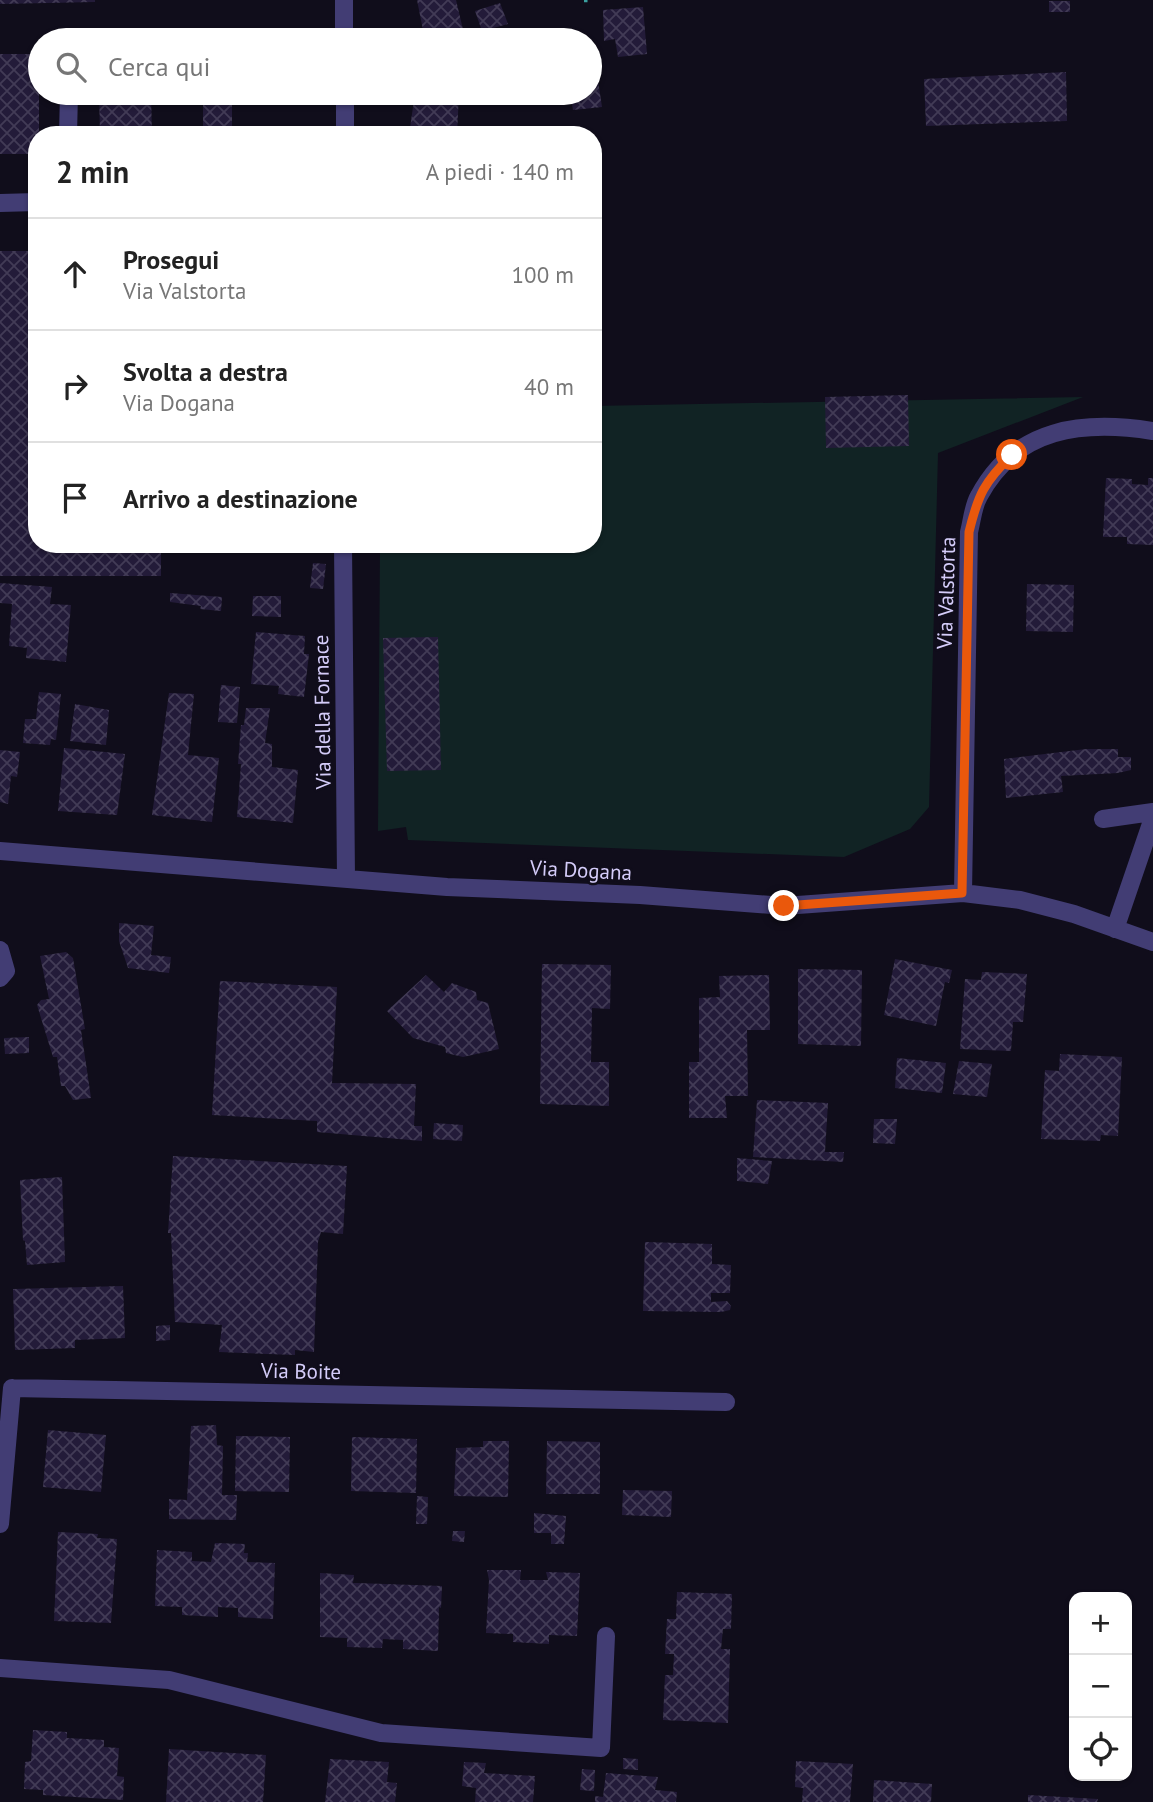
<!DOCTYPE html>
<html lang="it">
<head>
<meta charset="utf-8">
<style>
  body { margin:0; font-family:"PT Sans",sans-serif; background:#f6f6f6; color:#222 }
  .controls { position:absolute; right:21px; bottom:21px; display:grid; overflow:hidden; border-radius:14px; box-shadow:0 2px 5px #0004 }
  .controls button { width:63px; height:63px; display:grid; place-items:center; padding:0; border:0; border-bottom:2px solid #e0e0e0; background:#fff; color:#222; font:35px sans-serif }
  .stop { position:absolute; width:21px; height:21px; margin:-16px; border:5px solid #ea580c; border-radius:50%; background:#fff }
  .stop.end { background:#ea580c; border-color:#fff; box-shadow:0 2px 7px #0008 }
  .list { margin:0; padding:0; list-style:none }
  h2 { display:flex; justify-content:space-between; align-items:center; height:91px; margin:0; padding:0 28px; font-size:30px }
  h2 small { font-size:23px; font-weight:400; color:#767676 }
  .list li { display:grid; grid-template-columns:46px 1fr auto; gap:21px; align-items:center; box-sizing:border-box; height:112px; padding:0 28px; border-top:2px solid #e0e0e0 }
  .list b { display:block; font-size:26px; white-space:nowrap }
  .list p { margin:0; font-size:23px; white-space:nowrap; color:#767676 }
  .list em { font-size:23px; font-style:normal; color:#767676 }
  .icon { flex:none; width:38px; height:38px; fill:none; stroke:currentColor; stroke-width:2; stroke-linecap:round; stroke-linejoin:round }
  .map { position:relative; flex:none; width:1153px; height:1802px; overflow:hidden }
  .search { position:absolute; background:#fff; box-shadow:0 2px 5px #0004; left:28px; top:28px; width:574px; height:77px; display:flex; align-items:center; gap:18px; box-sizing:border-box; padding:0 24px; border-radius:38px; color:#767676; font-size:26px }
  .panel { position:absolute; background:#fff; box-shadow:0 2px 5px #0004; left:28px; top:126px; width:574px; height:427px; border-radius:28px }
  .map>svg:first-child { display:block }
  .grass { fill:#112324 }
  .building { fill:url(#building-cross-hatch) }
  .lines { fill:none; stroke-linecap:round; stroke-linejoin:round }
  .path { stroke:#3aa0a0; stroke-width:4.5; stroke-dasharray:3.5 5; stroke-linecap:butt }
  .street { stroke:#423d74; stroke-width:18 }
  .route { stroke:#ea580c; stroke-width:9 }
  .labels { text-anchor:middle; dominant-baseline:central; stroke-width:5; stroke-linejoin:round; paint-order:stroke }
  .street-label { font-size:21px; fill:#d4ccf9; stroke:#100d1b }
</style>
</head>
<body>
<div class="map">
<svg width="1153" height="1802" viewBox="0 0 1153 1802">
  <defs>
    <pattern id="building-cross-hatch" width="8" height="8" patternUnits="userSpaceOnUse" patternTransform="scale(1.75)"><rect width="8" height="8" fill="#231b39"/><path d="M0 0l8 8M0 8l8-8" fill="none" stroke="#423b56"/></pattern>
  </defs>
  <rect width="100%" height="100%" fill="#100d1b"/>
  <path class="grass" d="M1083,397L938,453L929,807L910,829L844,857L408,840L406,827L378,831L380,544H593V406Z"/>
  <path class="building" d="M0,0H95V2L0,4Z
    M417,0H456L465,38L453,40H425Z
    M1049,1H1070V12H1049Z
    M500,3L508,24L482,31L475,11Z
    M643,7L647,54L618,57L615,39L604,41L603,10Z
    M590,40H592L602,107L573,110L570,93H590Z
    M0,54H39V135H37V154H0Z
    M1066,72L1067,121L926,126L924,79Z
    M99,93H151L152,135H100Z
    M203,93H276V95L232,98V135H203Z
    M415,93H459L457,135H409Z
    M0,251H37V544H161V576H0Z
    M908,395L909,446L826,448L825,397Z
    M1106,478L1132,479V484L1148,485V478H1153V545L1127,544V537H1103Z
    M313,563L326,564L323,589L310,588Z
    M0,583L52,587L50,604L71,605L66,662L26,658L27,648L9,646L12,604L0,603Z
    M1027,584L1074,585L1073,632L1026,631Z
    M170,593L222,597L221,611L200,609L201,606L170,602Z
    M253,596H281V617L252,616Z
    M256,632L305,636L304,654H309L304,697L278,694L279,686L251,684Z
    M438,637L441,770L387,771L383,638Z
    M221,685L240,687L237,723L218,722Z
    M39,692L61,694L56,740L51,739L50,745L23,743L25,719H36Z
    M169,693L194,694L188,755L219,758L212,822L152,815Z
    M75,704L109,710L106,745L70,741Z
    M246,708H270L265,743L272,744V767L298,770L293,823L237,817L241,764H238L241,725H244Z
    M64,748L125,754L117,815L58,811Z
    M1086,749H1118V757H1131V770L1118,773L1061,776L1063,792L1006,798L1004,759Z
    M0,750L20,752L17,777L11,776L8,804L0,802Z
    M119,923L154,926L151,955L171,957L169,973L128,968L119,941Z
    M66,952L73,958L85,1029L81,1030L91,1098L73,1100L65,1086H61L57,1057H53L37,1005L41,1000L49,999L40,956Z
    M895,959L952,970L949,983L945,982L936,1026L884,1015Z
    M542,964L611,965L610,1009L592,1008L591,1062H609V1106L540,1104Z
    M798,969L862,970L861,1046L798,1044Z
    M982,972L1027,974L1023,1022H1013L1011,1051L960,1049L965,979L981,980Z
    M426,975L444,992L452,983L476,992L477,1000L488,1003L499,1049L463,1057L446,1053L445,1047L413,1038L387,1011Z
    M769,975L770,1030H747L748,1096H725L727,1118H689V1062H699V998L720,997L719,976Z
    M220,981L337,987L332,1083L416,1084L414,1126H422V1141L317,1132V1121L212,1115Z
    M29,1037V1053L5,1054L4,1038Z
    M1060,1054L1122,1057L1118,1136L1101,1135L1100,1141L1041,1139L1045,1070L1059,1071Z
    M897,1058L946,1063L942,1093L895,1088Z
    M959,1061L992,1064L987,1097L953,1094Z
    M757,1100L828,1103L825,1152H844L843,1162L753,1157Z
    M874,1119H897L895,1144L873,1143Z
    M434,1123L463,1125L462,1141L433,1139Z
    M173,1156L347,1166L343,1234L321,1232L318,1242L314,1352L295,1350V1355L219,1352L222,1325L175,1322L171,1233H168Z
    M737,1158L772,1161L768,1184L737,1181Z
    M62,1177L65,1262L27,1265L25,1241L23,1240L20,1180Z
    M645,1242L712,1244V1264L731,1265L730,1293H711V1302L727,1301L731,1306L730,1310L721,1312L643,1311Z
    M123,1286L125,1338L75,1340V1348L15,1350L13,1289Z
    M170,1325V1340L156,1341V1326Z
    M216,1425L217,1445L223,1446L222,1495H237L236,1520L169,1519V1499L187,1500L191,1426Z
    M48,1430L106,1435L101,1492L43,1487Z
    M236,1436L290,1437L289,1492L235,1491Z
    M352,1437L417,1439L416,1493L351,1491Z
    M483,1441H509L508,1497L454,1496L456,1448L483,1447Z
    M547,1441L600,1442V1494H546Z
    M623,1490L672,1491L671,1517L622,1515Z
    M417,1496L428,1497L427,1524H416Z
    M534,1513L566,1516L564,1544H551V1533H534Z
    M453,1531H465L464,1542L452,1541Z
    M58,1532L98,1534L97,1538L117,1539L111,1623L54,1621Z
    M215,1543L245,1544L244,1553H248L247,1562L275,1563L273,1619L238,1617V1608L218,1607V1617L182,1615V1607L155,1606L157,1550L192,1552V1561L211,1562Z
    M487,1570H521L520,1580H548L546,1572L580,1573L577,1636L549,1635V1644L513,1642V1634L486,1633L489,1580Z
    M320,1573L354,1575L353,1583H357L442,1586L441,1608L439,1607L438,1651L403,1649V1640L383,1639L382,1648L347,1647V1638L320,1637Z
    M677,1592L732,1594L731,1629H723L721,1649H730L728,1723L663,1720L665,1675H673L674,1654H665L667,1619H676Z
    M33,1730L67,1732V1738L104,1740V1747L119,1748L117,1776L124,1777L123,1800L43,1795V1790L24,1789L25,1762L31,1761Z
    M169,1749L266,1755L263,1802H166Z
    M623,1758L638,1759V1770L623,1769Z
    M330,1759L389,1762L387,1782L397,1783L395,1802H325Z
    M796,1761L853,1764L850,1802H802L803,1788L795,1787Z
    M464,1762L486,1763L484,1773L535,1776L533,1802H475L476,1788L462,1786Z
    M582,1769L595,1770L594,1791L580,1790Z
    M606,1773L658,1777L655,1790L677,1792L676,1802H595V1796L603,1797Z
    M874,1780L932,1784L931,1802H873Z
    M1028,1795L1098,1799L1097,1802H1028Z"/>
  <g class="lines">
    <path class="path" d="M584,0H589"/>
    <path class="street" d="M344,0V40
      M345,93V135
      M68,135L69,93
      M0,203L37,202
      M343,544L346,879
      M1103,819L1153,812
      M0,851L447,887L640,895L784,906L963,893L1020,900L1074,914L1153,942
      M963,893L969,532C972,521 973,506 979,496C1016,427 1083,420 1153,431
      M1115,929L1153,818
      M0,950L6,971L0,978
      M12,1388L726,1402
      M0,1524L12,1388
      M0,1668L169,1680L381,1733L601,1748L606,1636"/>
  </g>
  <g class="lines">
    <path class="route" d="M784,906L962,893L969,532C978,495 984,482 1012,455"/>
  </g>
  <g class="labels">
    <g class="street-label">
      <text transform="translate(946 593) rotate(-88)">Via Valstorta</text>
      <text transform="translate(322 712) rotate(-91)">Via della Fornace</text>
      <text transform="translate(581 870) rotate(3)">Via Dogana</text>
      <text transform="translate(301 1371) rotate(1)">Via Boite</text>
    </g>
  </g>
</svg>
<div class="controls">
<button>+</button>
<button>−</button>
<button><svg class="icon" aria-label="locate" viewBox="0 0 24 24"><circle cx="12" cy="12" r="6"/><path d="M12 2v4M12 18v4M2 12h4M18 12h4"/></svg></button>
</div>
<div class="stop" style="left:1012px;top:455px"></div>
<div class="stop end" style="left:784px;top:906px"></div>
<div class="search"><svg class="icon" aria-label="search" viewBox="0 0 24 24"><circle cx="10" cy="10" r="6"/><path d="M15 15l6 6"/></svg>Cerca qui</div>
<section class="panel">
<h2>2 min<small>A piedi · 140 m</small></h2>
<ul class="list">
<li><svg class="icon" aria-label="ahead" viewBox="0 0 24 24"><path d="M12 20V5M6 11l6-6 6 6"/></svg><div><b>Prosegui</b><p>Via Valstorta</p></div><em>100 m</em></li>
<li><svg class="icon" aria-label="right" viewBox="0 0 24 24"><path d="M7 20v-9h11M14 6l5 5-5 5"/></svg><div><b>Svolta a destra</b><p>Via Dogana</p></div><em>40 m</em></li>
<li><svg class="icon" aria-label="arrive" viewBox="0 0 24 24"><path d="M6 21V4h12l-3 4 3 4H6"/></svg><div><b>Arrivo a destinazione</b></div></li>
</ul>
</section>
</div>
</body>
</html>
